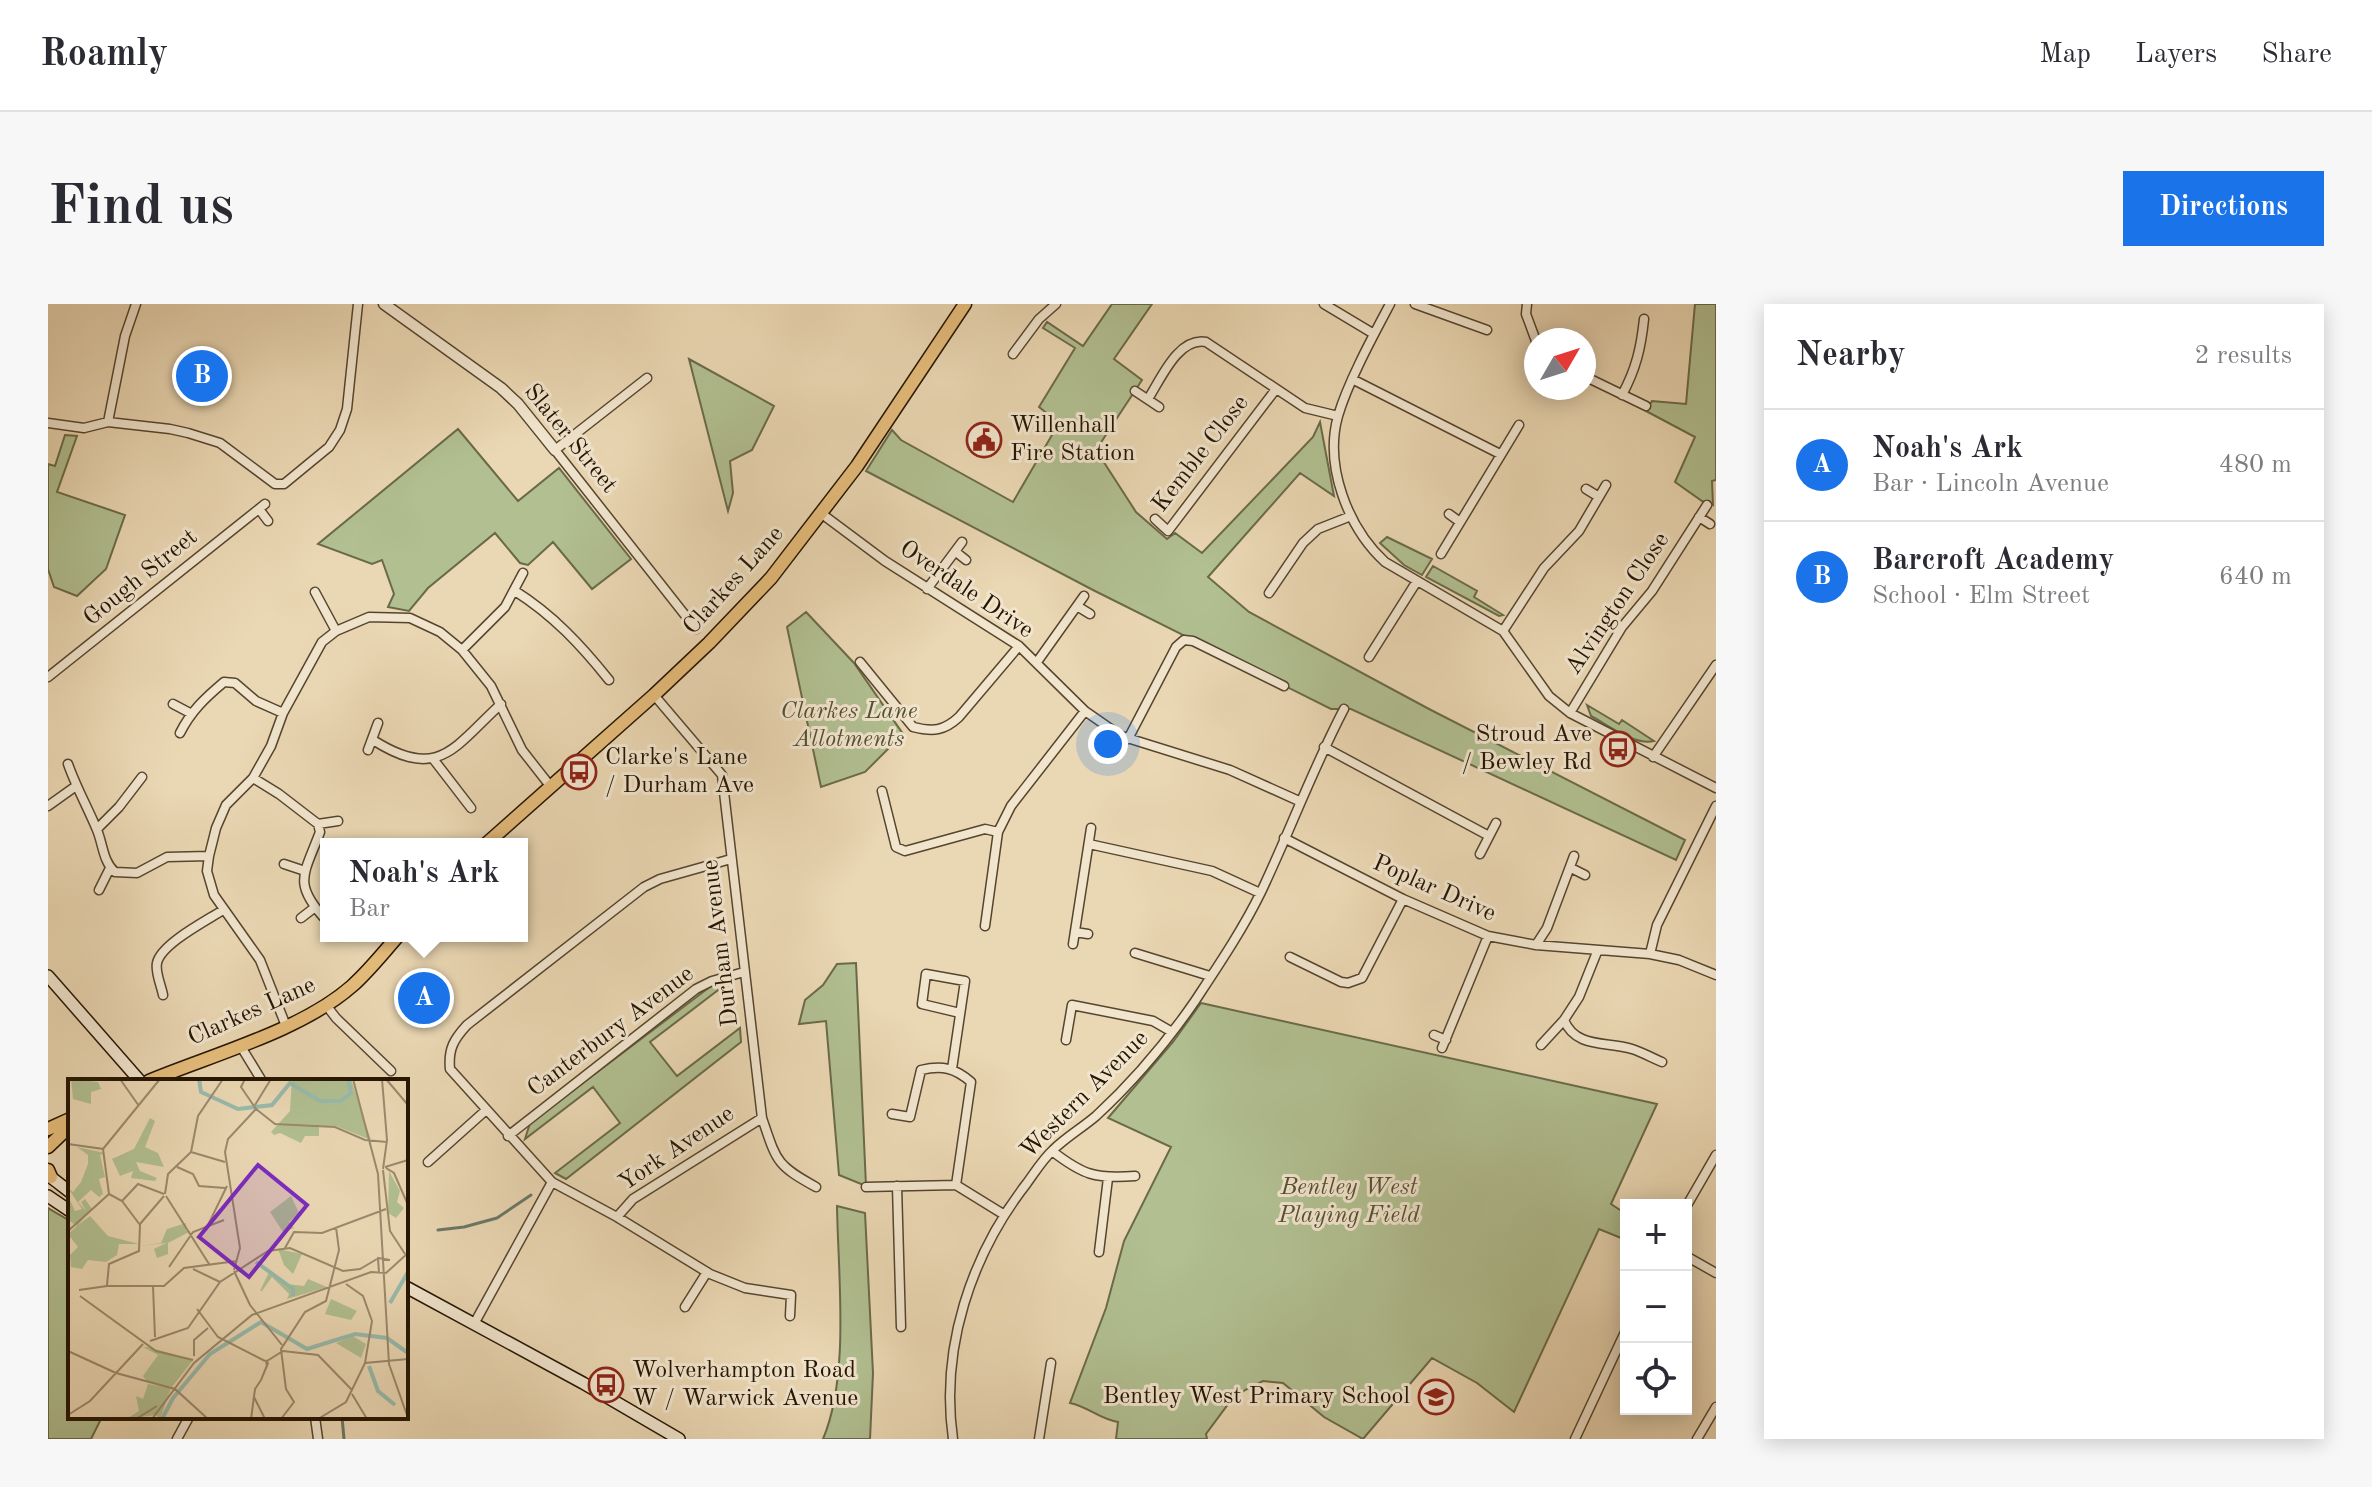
<!DOCTYPE html>
<html lang="en">
<head>
<meta charset="utf-8">
<style>
  body { margin:0; font-family:"Old Standard TT",serif; background:#f7f7f7; color:#2b2b33 }
  .controls { position:absolute; right:24px; bottom:24px; display:grid; overflow:hidden; border-radius:0px; box-shadow:0 4px 20px #0003 }
  .controls button { width:72px; height:72px; display:grid; place-items:center; padding:0; border:0; border-bottom:2px solid #e1e1e2; background:#fff; color:#2b2b33; font:40px sans-serif }
  .compass { position:absolute; left:1476px; top:24px; width:72px; height:72px; border-radius:50%; background:#fff; box-shadow:0 4px 20px #0003; rotate:51deg }
  .you { position:absolute; left:1060px; top:440px; width:28px; height:28px; margin:-20px; border:6px solid #fff; border-radius:50%; background:#1a73e8; box-shadow:0 0 0 12px #1a73e833 }
  .badge { display:grid; place-items:center; width:52px; height:52px; border-radius:50%; background:#1a73e8; color:#fff; font-size:26px; font-weight:700 }
  .pin { position:absolute; translate:-50% -50%; border:4px solid #fff; box-shadow:0 2px 8px #0006 }
  .popup { position:absolute; left:272px; top:534px; width:208px; height:104px; box-sizing:border-box; display:grid; place-content:center; border-radius:0px; background:#fff; filter:drop-shadow(0 2px 6px #0005); font-size:26px; white-space:nowrap; color:#7c7c81 }
  .popup b { font-size:30px; color:#2b2b33 }
  .popup::after { content:''; position:absolute; left:50%; top:100%; margin-left:-16px; border:16px solid transparent; border-top-color:#fff }
  .list { margin:0; padding:0; list-style:none }
  h2 { display:flex; justify-content:space-between; align-items:center; height:104px; margin:0; padding:0 32px; font-size:34px }
  h2 small { font-size:26px; font-weight:400; color:#7c7c81 }
  .list li { display:grid; grid-template-columns:52px 1fr auto; gap:24px; align-items:center; box-sizing:border-box; height:112px; padding:0 32px; border-top:2px solid #e1e1e2 }
  .list b { display:block; font-size:30px; white-space:nowrap }
  .list p { margin:0; font-size:26px; white-space:nowrap; color:#7c7c81 }
  .list em { font-size:26px; font-style:normal; color:#7c7c81 }
  .icon { flex:none; width:44px; height:44px; fill:none; stroke:currentColor; stroke-width:2; stroke-linecap:round; stroke-linejoin:round }
  .map { position:relative; flex:none; width:1668px; height:1135px; overflow:hidden; border-radius:0px }
  header { display:flex; align-items:center; gap:48px; box-sizing:border-box; height:112px; padding:0 40px; background:#fff; border-bottom:2px solid #e1e1e2 }
  header strong { font-size:38px }
  nav { display:flex; gap:44px; margin-inline-start:auto; font-size:28px }
  .intro { display:flex; align-items:center; justify-content:space-between; box-sizing:border-box; height:192px; padding:0 48px }
  h1 { margin:0; font-size:56px }
  .button { padding:20px 36px; border-radius:0px; background:#1a73e8; color:#fff; font-size:28px; font-weight:700 }
  main { display:flex; gap:48px; padding:0 48px }
  aside { flex:1; background:#fff; border-radius:0px; box-shadow:0 4px 20px #0003 }
  .map>svg:first-child { display:block }
  .green { fill:#b1bf91; stroke:#6a6a49; stroke-width:2 }
  .lines { fill:none; stroke-linecap:round; stroke-linejoin:round }
  .stream { stroke:#6a7868; stroke-width:3 }
  .minor-casing { stroke:#56452e; stroke-width:11 }
  .tertiary-casing { stroke:#56452e; stroke-width:13 }
  .secondary-casing { stroke:#241401; stroke-width:14 }
  .primary-casing { stroke:#241401; stroke-width:15 }
  .minor { stroke:#f1e5ce; stroke-width:8 }
  .tertiary { stroke:#f1e5ce; stroke-width:10 }
  .secondary { stroke:#f1e5ce; stroke-width:11 }
  .primary { stroke:#e5bc7a; stroke-width:12 }
  .labels { text-anchor:middle; dominant-baseline:central; stroke-width:6; stroke-linejoin:round; paint-order:stroke }
  .poi-label { font-size:24px; fill:#241401; stroke:#f1e5ce; text-anchor:start }
  .street-label { font-size:24px; fill:#241401; stroke:#f1e5ce }
  .park-label { font-size:24px; font-style:italic; fill:#555033; stroke:#f1e5ce }
  .inset-river { fill:none; stroke:#98baac; stroke-width:4 }
  .inset-road { fill:none; stroke:#9b896c; stroke-width:2 }
  .view { fill:#7b2cbf; fill-opacity:0.15; stroke:#7b2cbf; stroke-width:4 }
  .inset-edge { fill:none; stroke:#241401; stroke-width:4 }
</style>
</head>
<body>
<header>
<strong>Roamly</strong>
<nav><a>Map</a><a>Layers</a><a>Share</a></nav>
</header>
<div class="intro"><h1>Find us</h1><a class="button">Directions</a></div>
<main>
<div class="map">
<svg width="1668" height="1135" viewBox="0 0 1668 1135">
  <rect width="100%" height="100%" fill="#ead7b3"/>
  <filter id="stains"><feTurbulence type="fractalNoise" baseFrequency=".0025" numOctaves="4"/><feColorMatrix values="0 0 0 0 .2 0 0 0 0 .09 0 0 0 0 .02 0 0 0 .5 -.17"/></filter>
  <radialGradient id="worn" r=".72"><stop offset=".6" stop-color="#630" stop-opacity="0"/><stop offset="1" stop-color="#630" stop-opacity=".3"/></radialGradient>
  <path class="green" d="M1064,0H1104L1066,55L1094,76L1048,146L1088,208L1119,235L1127,229L1154,249L1265,133L1272,118L1286,192L1252,169L1160,273L1201,308L1381,405L1637,536L1628,556L1303,405H1283L1045,286L818,167L844,126L853,136L965,198L1011,119L991,103L1027,44L995,24L999,18L1035,42Z
    M1647,0H1668V176L1664,177L1665,201L1654,197L1627,178L1647,133L1598,107L1604,97L1638,100Z
    M641,55L726,102L704,146L682,157L685,189L680,207Z
    M410,125L470,197L511,164L583,255L544,285L505,238L480,261L472,259L447,229L380,284L361,307L340,303L346,290L334,256L324,260L270,240Z
    M17,131L29,132L9,188L77,211L58,265L29,292L6,283L0,265V160L7,162Z
    M1339,233L1384,255L1374,271L1356,261L1332,239Z
    M1385,262L1429,287L1426,293L1455,311L1451,312L1378,273Z
    M758,308L806,359L855,430L817,468L773,483L739,323Z
    M1539,401L1571,420L1574,416L1606,437C1587,442 1560,421 1543,412Z
    M808,659L818,882L791,871L778,717L751,720L757,696L775,681L789,660Z
    M682,677L602,738L629,772L692,724L693,738L518,875L507,869L572,819L545,783L477,835L482,819L663,682Z
    M1153,699L1609,800L1563,900L1578,910V936L1551,925L1466,1108L1429,1079L1384,1054L1315,1135L1276,1113L1235,1079L1215,1077L1197,1086L1181,1099L1158,1130L1159,1135H1068L1070,1118C1051,1115 1041,1103 1022,1099L1058,1004L1076,937L1123,843L1060,814L1125,738Z
    M789,902L817,909L825,1069L822,1135H775C802,1071 790,971 789,902Z
    M0,904L22,917V1113H54L43,1135H0Z"/>
  <g class="lines">
    <path class="stream" d="M390,926L416,923L449,914L483,891
      M294,1113L296,1135"/>
    <g class="minor-casing">
      <path id="minor" d="M1276,0L1326,30
        M1342,0C1325,32 1300,78 1290,112C1276,162 1300,224 1337,258L1455,327L1501,392L1522,409L1668,484
        M1367,0L1439,26
        M1479,0L1478,10L1488,37
        M965,50L991,15L1008,0
        M1536,72L1598,102
        M599,74L507,146L648,325
        M1306,76L1452,150
        M1087,87L1111,103
        M1574,91C1588,65 1593,44 1596,15
        M1100,95C1113,75 1130,33 1158,38L1257,104L1290,112
        M60,118L77,32L88,0
        M0,119L36,124L60,118L122,125L140,129L172,139L227,180H236L281,143L292,126L299,105L310,0
        M1538,185L1551,193
        M211,205L220,217
        M774,210L837,257L971,342L1037,407L1073,432L1182,466L1251,497
        M1401,210L1412,218
        M1651,213L1662,220
        M1107,215L1120,227L1228,85
        M908,248L918,256
        M1393,250L1471,121
        M879,285L914,238
        M467,287C505,311 533,341 561,376
        M267,288L288,327
        M1221,289L1255,239L1270,225L1303,212
        M1029,302L1042,310
        M1455,327L1496,264L1531,227L1558,181
        M414,346L457,303L475,269
        M1321,353L1369,277
        M812,358L865,423C885,428 896,427 911,413L971,342
        M989,358L1036,292
        M0,373L217,200
        M606,391L674,471L714,814C729,858 728,861 768,883
        M125,400L142,409
        M1522,409L1574,323L1604,287L1659,201
        M132,429C143,407 157,394 176,378L187,379L208,397L235,409
        M1080,435L1128,343L1136,336L1145,337L1236,382
        M325,436C391,478 406,443 453,400
        M1276,443L1441,532
        M320,446L330,419
        M1605,453L1668,361
        M386,456L423,504
        M20,460C28,483 40,504 49,526C55,540 55,558 67,568L89,569L119,553L161,552
        M205,474L231,490L270,520L272,528C256,571 244,579 278,616
        M834,487L848,543L857,547L937,525L950,528
        M0,502L28,482
        M270,520L290,517
        M49,525L71,503L94,473
        M1236,534L1355,595L1440,632L1488,641L1602,650L1631,656L1668,671
        M1041,540L1164,567L1212,589
        M1432,550L1448,519
        M683,555L612,575L596,583L419,721C406,735 400,745 402,765L504,878L569,913L662,970L697,984L743,991L742,1012
        M236,560L257,567
        M1523,564L1537,571
        M51,586L62,564
        M253,614L266,604
        M937,622L950,528L963,502L1037,407
        M1027,628L1040,630
        M1025,640L1043,524
        M1488,641L1499,624L1526,552
        M1087,649L1162,672
        M1602,650L1609,621L1668,502
        M1242,653L1293,678L1300,679L1314,674L1355,595
        M115,691C113,681 107,668 109,659C113,640 158,617 175,606
        M278,701L288,714L343,767
        M1516,716C1528,745 1559,737 1584,745C1594,748 1604,754 1614,758
        M238,722L212,656L166,591L159,567L161,552L168,524L178,501L205,474L223,442L235,409L274,338L288,327L321,313L362,314L392,328L414,346L443,382L474,446L503,483
        M1386,731L1398,736
        M1018,736L1024,701L1105,717L1124,728
        M192,741L214,777
        M1493,741L1516,716L1531,693L1549,648
        M1394,744L1440,632
        M904,765L917,677L878,670L874,700L912,709
        M844,810L862,813L873,766C894,761 907,764 923,778L908,881
        M460,832L648,685L664,677L696,668
        M1004,847C1035,871 1047,875 1087,872
        M380,858L437,807
        M849,882L853,1023
        M818,883L908,881L955,910
        M1638,903L1668,851
        M569,913L585,895L714,814
        M1051,948L1060,874
        M1638,952L1668,969
        M637,1003L659,968
        M426,1020L504,878
        M267,1113L270,1135
        M129,1135L141,1113
        M905,1135C892,1044 923,951 979,879C987,868 995,855 1005,846C1018,833 1034,824 1048,812C1086,777 1118,739 1147,697C1170,662 1195,625 1213,588C1242,527 1265,464 1296,405
        M991,1135L1003,1059
        M1527,1135L1578,1026
        M1649,1135L1668,1103"/>
    </g>
    <g class="tertiary-casing">
      <path id="tertiary" d="M336,0L453,84L470,100L507,146"/>
    </g>
    <g class="secondary-casing">
      <path id="secondary" d="M0,672L92,777
        M0,871L22,888
        M0,892L22,907
        M358,983L535,1079L631,1135"/>
    </g>
    <g class="primary-casing">
      <path id="primary" d="M438,540L606,391L661,339L723,274L809,162L917,0
        M101,777C163,751 253,727 304,682C320,668 335,649 350,632
        M0,825L22,815
        M0,843L22,822
        M0,866L3,873"/>
    </g>
    <use href="#minor" class="minor"/>
    <use href="#tertiary" class="tertiary"/>
    <use href="#secondary" class="secondary"/>
    <use href="#primary" class="primary"/>
  </g>
  <defs>
    <g id="civic-ring" transform="scale(1.8)"><circle r="9.5" fill="#f1e5ce" stroke="#8f2418" stroke-width="1.5"/><path d="M-.6-6.5H3V-4.5H.6V-3L4-1V1h2V6H-6V1h2V-1L-.6-3ZM-1.2 2.5V6h2.4V2.5Z" fill="#8f2418"/></g>
    <g id="bus-ring" transform="scale(1.8)"><circle r="9.5" fill="#f1e5ce" stroke="#8f2418" stroke-width="1.5"/><path d="M-5-6H5V4H4V6H2V4H-2V6H-4V4H-5ZM-3.5-4V0h7V-4ZM-3.5 1.2v1.5H-2V1.2ZM2 1.2v1.5H3.5V1.2Z" fill="#8f2418"/></g>
    <g id="school-ring" transform="scale(1.8)"><circle r="9.5" fill="#f1e5ce" stroke="#8f2418" stroke-width="1.5"/><path d="M0-5L7-2L0 1L-7-2ZM-4 1L0 2.5L4 1V4Q0 6-4 4Z" fill="#8f2418"/></g>
  </defs>
  <g fill-rule="evenodd">
    <use href="#civic-ring" x="936" y="136"/>
    <use href="#bus-ring" x="1570" y="445"/>
    <use href="#bus-ring" x="531" y="468"/>
    <use href="#bus-ring" x="558" y="1081"/>
    <use href="#school-ring" x="1388" y="1093"/>
  </g>
  <g class="labels">
    <g class="poi-label">
      <text x="962" y="122">Willenhall<tspan x="962" dy="28">Fire Station</tspan></text>
      <text x="1544" y="431" text-anchor="end">Stroud Ave<tspan x="1544" dy="28">/ Bewley Rd</tspan></text>
      <text x="557" y="454">Clarke's Lane<tspan x="557" dy="28">/ Durham Ave</tspan></text>
      <text x="584" y="1067">Wolverhampton Road<tspan x="584" dy="28">W / Warwick Avenue</tspan></text>
      <text x="1362" y="1093" text-anchor="end">Bentley West Primary School</text>
    </g>
    <g class="street-label">
      <text transform="translate(522 135) rotate(51)">Slater Street</text>
      <text transform="translate(1153 150) rotate(-52)">Kemble Close</text>
      <text transform="translate(93 274) rotate(-39)">Gough Street</text>
      <text transform="translate(686 277) rotate(-48)">Clarkes Lane</text>
      <text transform="translate(918 286) rotate(34)">Overdale Drive</text>
      <text transform="translate(1570 300) rotate(-56)">Alvington Close</text>
      <text transform="translate(1386 585) rotate(24)">Poplar Drive</text>
      <text transform="translate(673 639) rotate(-97)">Durham Avenue</text>
      <text transform="translate(204 708) rotate(-24)">Clarkes Lane</text>
      <text transform="translate(563 728) rotate(-37)">Canterbury Avenue</text>
      <text transform="translate(1037 791) rotate(-45)">Western Avenue</text>
      <text transform="translate(629 845) rotate(-34)">York Avenue</text>
    </g>
    <g class="park-label">
      <text x="801" y="408">Clarkes Lane<tspan x="801" dy="28">Allotments</tspan></text>
      <text x="1301" y="884">Bentley West<tspan x="1301" dy="28">Playing Field</tspan></text>
    </g>
  </g>
  <g transform="translate(20 775)">
    <rect width="340" height="340" fill="#ead7b3"/>
    <path d="M3,0L30,3L33,10L23,13V25L5,20ZM224,0H283L303,61L268,47L251,48V57H237L233,64L212,54L206,56L203,53L222,32ZM82,39L87,42L77,68L90,74L96,88L68,83L72,92L89,99L87,102L63,99L65,92L52,97L44,80L66,70ZM9,68L37,74L32,76L37,98L31,100L35,115L31,118L23,111L10,123L18,132L13,123L17,120L24,130L10,146L22,137L40,157L71,165H51L49,176L38,183L20,181L14,190L3,188L2,176L10,168L0,155L9,147L0,141V117L7,132L14,130L0,109L5,113L13,103L20,85V76ZM321,92L332,112L329,123L336,129L328,139L320,134ZM223,117L231,134L221,143L226,149L215,153L202,133ZM118,144V152H123L100,164V175L89,179L86,170L98,164L72,167L93,164L99,150ZM210,170L234,175L225,195L216,186ZM202,191L219,205L236,207L240,200L259,208L219,220L221,215L204,198L194,212H192ZM263,220L289,232L283,241L257,235ZM285,257L298,265L293,279L268,264ZM75,268H80L125,281L104,308L79,303L75,297L90,276ZM80,305L103,309L92,340L88,336L58,340L71,332L68,317L75,320Z" fill="#b1bf91"/>
    <path class="inset-river" d="M131,0L133,13L170,30L204,26L222,4L252,22H273L283,14L280,0M188,183L225,210V217M322,224L340,193M301,287L310,312L327,326M94,340L105,319L142,275L193,243L239,270L287,255L319,259L340,274"/>
    <path class="inset-road" d="M52,0L71,27M285,0L310,95L321,285L340,339M314,0L319,61L315,90M318,0L340,26M187,26L203,0M188,30L207,45L267,48L297,61L319,63M0,65L35,70L41,115L54,122L72,146L71,172L41,185L39,206M35,70L92,0M123,73L130,37L155,0M123,73L157,83M109,88L125,95L131,107L157,109M317,88L340,81M318,89L326,94L340,126M315,91L322,152L337,175M97,115L100,95L123,73M98,117L141,185M54,122L70,105L96,115M141,144L159,107M72,145L96,117M0,152L41,115M217,169L226,153L254,154L318,130M101,188L125,153L156,141M125,190L152,203M166,191L172,169L157,73L160,60L188,30L173,8L177,0M166,192L182,226L214,266M311,194L310,179L322,181M278,205L295,217L304,242L297,284M39,207H96L116,189L169,182M85,207L87,258M11,211L39,207M12,217L88,272L125,281M129,230L150,258L197,282M82,262L120,249L152,203L200,172L222,169L275,192L292,190L309,180M0,272L48,294M126,277V261L140,249M199,282L215,272L250,276L284,311M48,294L107,310L140,340M284,315L299,340M186,318L197,340M0,336L22,322L75,265M68,340L89,327M84,340L126,284L184,236L303,193L318,194L340,174M183,340L187,310L193,301L200,284L198,281L199,288M213,340L226,323L218,310L213,270L237,233L258,222L271,171L268,148M250,340L278,323L297,284L340,280"/>
    <path class="view" d="M190,86L239,126L181,198L131,158Z"/>
    <rect width="340" height="340" class="inset-edge"/>
  </g>
  <rect width="100%" height="100%" filter="url(#stains)"/>
  <rect width="100%" height="100%" fill="url(#worn)"/>
</svg>
<div class="controls">
<button>+</button>
<button>−</button>
<button><svg class="icon" aria-label="locate" viewBox="0 0 24 24"><circle cx="12" cy="12" r="6"/><path d="M12 2v4M12 18v4M2 12h4M18 12h4"/></svg></button>
</div>
<svg class="compass" viewBox="-18 -18 36 36"><path d="M0-13l5 13h-10z" fill="#e53935"/><path d="M0 13l5-13h-10z" fill="#7c7c81"/></svg>
<div class="you"></div>
<div class="pin badge" style="left:376px;top:694px">A</div>
<div class="popup"><b>Noah's Ark</b>Bar</div>
<div class="pin badge" style="left:154px;top:72px">B</div>
</div>
<aside>
<h2>Nearby<small>2 results</small></h2>
<ul class="list">
<li><span class="badge">A</span><div><b>Noah's Ark</b><p>Bar · Lincoln Avenue</p></div><em>480 m</em></li>
<li><span class="badge">B</span><div><b>Barcroft Academy</b><p>School · Elm Street</p></div><em>640 m</em></li>
</ul>
</aside>
</main>
</body>
</html>
